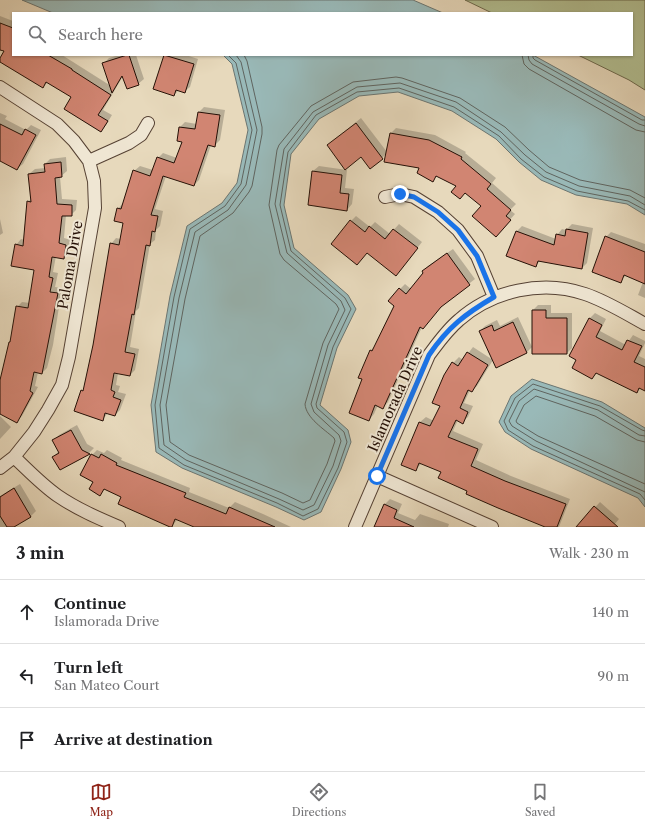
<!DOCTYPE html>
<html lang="en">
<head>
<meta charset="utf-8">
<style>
  body { margin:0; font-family:"Libre Caslon Text",serif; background:#f2f2f2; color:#202124 }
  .stop { position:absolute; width:12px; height:12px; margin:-9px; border:3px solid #1a73e8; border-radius:50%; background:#fff }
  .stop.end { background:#1a73e8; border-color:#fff; box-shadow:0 1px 4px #0008 }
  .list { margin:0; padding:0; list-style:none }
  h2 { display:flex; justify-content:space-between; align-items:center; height:52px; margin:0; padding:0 16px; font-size:17px }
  h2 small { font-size:13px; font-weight:400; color:#757577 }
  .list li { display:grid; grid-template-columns:26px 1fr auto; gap:12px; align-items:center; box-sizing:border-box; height:64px; padding:0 16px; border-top:1px solid #e0e0e0 }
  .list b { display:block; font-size:15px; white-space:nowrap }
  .list p { margin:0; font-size:13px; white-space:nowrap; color:#757577 }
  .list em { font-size:13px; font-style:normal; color:#757577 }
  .icon { flex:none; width:22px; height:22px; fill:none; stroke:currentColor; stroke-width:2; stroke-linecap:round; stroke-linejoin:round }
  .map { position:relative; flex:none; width:645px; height:527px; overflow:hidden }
  .search { position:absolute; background:#fff; box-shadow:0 1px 3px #0004; left:12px; right:12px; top:12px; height:44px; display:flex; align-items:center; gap:10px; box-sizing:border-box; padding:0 14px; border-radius:0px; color:#757577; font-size:15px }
  .sheet { height:244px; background:#fff }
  nav { display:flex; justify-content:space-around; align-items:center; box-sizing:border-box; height:56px; border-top:1px solid #e0e0e0; background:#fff; font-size:11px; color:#757577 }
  nav a { display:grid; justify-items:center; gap:2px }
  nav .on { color:#8f2418 }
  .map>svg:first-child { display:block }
  .green { fill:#b3c093; stroke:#6c684c }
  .water { fill:#99b9b8; stroke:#6b7571 }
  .shadow { fill:#0003 }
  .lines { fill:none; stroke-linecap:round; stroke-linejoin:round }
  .shore { stroke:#5f645f; stroke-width:1 }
  .building { fill:#d18572; stroke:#251006 }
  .minor-casing { stroke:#564234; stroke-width:14 }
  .minor { stroke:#efe6d3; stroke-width:12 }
  .route { stroke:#1a73e8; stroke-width:5 }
  .labels { text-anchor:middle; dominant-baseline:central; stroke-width:4; stroke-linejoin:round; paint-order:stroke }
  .street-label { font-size:14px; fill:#251006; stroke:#efe6d3 }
</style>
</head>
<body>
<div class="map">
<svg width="645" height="527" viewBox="0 0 645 527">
  <rect width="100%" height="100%" fill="#e7d9bc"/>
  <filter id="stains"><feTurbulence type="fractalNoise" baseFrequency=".005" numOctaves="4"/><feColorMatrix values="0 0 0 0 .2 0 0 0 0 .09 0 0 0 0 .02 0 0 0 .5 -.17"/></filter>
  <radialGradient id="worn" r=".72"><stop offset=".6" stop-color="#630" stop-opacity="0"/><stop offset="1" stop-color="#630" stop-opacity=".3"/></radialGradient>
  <path class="green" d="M465,0H645V90L629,80L578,55H632V13H492Z"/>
  <path class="water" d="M22,0H413L443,13H53Z
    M223,55H533L645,117V215L627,204L576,195L541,180L519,162L496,139L452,111L398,92L359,96L319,119L291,154L284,205L294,248L348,295L356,309L337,348L320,405L348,430L351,442L341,469L321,512L304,520L276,507L182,468L156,452L151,405L170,296L187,226L222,203L237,183L248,130L232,64Z
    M532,379L602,402L645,428V507L638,498L531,449L505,432L499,422L511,396Z"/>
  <path class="shadow" d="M0,16L13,21V55H62L111,86L103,64L109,58L119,55H136L144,79L138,84L123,76L103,110L112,115L106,125L101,131L73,96L48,82L43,87L0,61L5,51L0,49Z
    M165,55H186L198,59L190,87L184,92L179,90L174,95L154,88Z
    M204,107L225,110L220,140L215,145H211L199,180L194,185L166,176L155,209L163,211L160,226L156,230L155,240L150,244L139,308L136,311L130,347L139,349L135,370L130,375L118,373L116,385L120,386L118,392L126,394L120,410L115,415L108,413L103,419L82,391L85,388L93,346L111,244L116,238L121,239L124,222L118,209L123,203L134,171L140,166L153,170L158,158L163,153L177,158L183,141L180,127L185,122L197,124L199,112Z
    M0,113L7,116L5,119L26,130L31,125L41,130L23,164L17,169L0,160Z
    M361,118L387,152L391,133L396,128L435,135L466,152L465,153L496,178L492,183L516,204L510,210L515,214L501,230L482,206L457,186L438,175L433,180L421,167L387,153L382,158L361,156L328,145Z
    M66,157L67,171L60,177L62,199L77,200L76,210L71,215H66L64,238L71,240L69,252L63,258L56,256L53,272L58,273L55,287L62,288L53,345L47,368L42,373L38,372L35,386L38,387L22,416L17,421L0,413V378H1L11,341L17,307L22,302L30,303L35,269L16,245L21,239L25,240L28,202L32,198L29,174L35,169L45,168V164L50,159Z
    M319,166L347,170L345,188L354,189L352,204L347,210L313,171Z
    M356,216L370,227L375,222L390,234L399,224L422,242L401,269L367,252L351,221Z
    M0,219L3,233L0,235Z
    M572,224L593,228L587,263L582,268L541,260L535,266L517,231L522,226L556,239L557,235L562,229L566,230Z
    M611,232L645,244V298L638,295L643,282L626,275L620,282L606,237Z
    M453,249L475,279L443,304L422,327L388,402L383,407L378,405L374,414L369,420L363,378L360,377L371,350L376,345L395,305L400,289L405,284L411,289L428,266Z
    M538,305H551V313H572V348L567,353L533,310Z
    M595,313L606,319L600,331L626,345L633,335L645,341V343L639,356L645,359V390L641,388L637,392L597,373L592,378L590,318Z
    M518,317L532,347L527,352L496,367L480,331L485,326L497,320L500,326Z
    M473,347L493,360L477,386L471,391L470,390L464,403L473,406L468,417L462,422L458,420L453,431L483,444L476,460L511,476L570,499L559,527H546L468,490L442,471L422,463L416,469L403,464L420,422L426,417L434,421L441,406L445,376L453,363L459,357L463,360Z
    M0,416L11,427L0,439Z
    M77,425L87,444L94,448L89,453L60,469L53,457L59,451L54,440L59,435Z
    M97,450L104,453L107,450L122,458L121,460L190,488L189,492L229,508L235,502L263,514L291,527H195L178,519L171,527L122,496L105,489L100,494L94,481L92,455Z
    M20,484L36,511L31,516L13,527H0V496Z
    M390,499L402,504L398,513L415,520L420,514L449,524L448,527H375L385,504Z
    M600,502L619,519L614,525L616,527H577Z"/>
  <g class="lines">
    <path class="shore" d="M228,55L236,63L252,130L241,184L225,206L190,229L174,297L155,405L159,448L184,465L277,503L303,516L318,509L338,468L347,442L344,432L317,408L316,404L333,347L351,309L345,298L291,251L280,205L288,152L316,115L357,92L399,88L454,107L499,136L521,159L544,177L577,191L628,201L645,210
      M236,55L241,62L257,130L246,185L228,210L195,232L179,298L160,405L164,445L186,460L279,499L303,510L314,505L333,466L341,441L339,435L314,412L311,404L328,345L345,310L341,301L287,253L275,204L284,149L313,112L357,87L400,83L456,102L501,132L525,155L546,172L579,186L630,196L645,205
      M244,55L247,61L262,127V134L252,186L249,192L233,213L200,236L185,299L166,405L170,442L189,455L282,493L303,503L310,500L327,464L335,441L334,438C324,429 306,418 305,404L323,343L339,309L336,304L284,260L280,254L269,205L277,150L279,145L311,106L353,82L396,77L402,78L460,98L505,127L529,150L549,167L580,180L630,190L645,198
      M522,55L524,64L529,69L636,130L645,132
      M528,55L529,60L532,64L639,124L645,126
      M533,55V58L535,60L642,120H645
      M645,431L642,430L600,406L533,384L515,398L504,421L508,430L533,446L640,494L645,500
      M645,436L639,435L598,410L534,389L519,401L509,421L512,426L536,441L645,492
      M645,442L637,440L595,416L536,396L524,405L516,421L517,423L538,436L645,484"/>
  </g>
  <path class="building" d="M0,23L13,28V55H48L72,69V70L111,95L98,115L108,121L101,132L64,109L71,97L46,82L43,88L0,62V58L4,51L0,50Z
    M127,55H129L139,85L127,89L122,76L112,93L102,63Z
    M164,55L194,64L185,93L176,90L174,96L153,89Z
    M198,112L220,115L215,147L208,145L194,186L163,176L151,215L158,216L155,232L152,231L150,246L146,245L134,315L132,314L125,352L135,354L130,376L114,373L111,390L115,392L113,397L121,400L115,416L105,413L103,421L74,411L81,390L83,391L93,345L110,243L119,245L123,223L114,221L117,208L121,209L133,170L150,176L157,157L174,163L182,142L177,141L179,127L195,129Z
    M356,123L383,159L370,169L361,157L345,170L327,145Z
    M0,124L22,135L25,129L36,135L17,170L0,161Z
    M390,133L429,140L462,157L461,159L491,184L487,189L511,210L506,216L511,220L496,237L472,216L481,206L465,193L460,199L451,192L456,186L436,176L433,182L417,173L419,168L384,162Z
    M61,162L62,177L55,178L57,204L72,205V216H62L59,243L66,245L64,259L52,257L49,277L53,278L50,292L58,293L42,374L34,372L30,391L33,393L17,423L0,414V380L9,342H10L16,306L28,308L34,270L11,266L15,244L23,246L27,201L31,202L28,174L45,172L44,164Z
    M312,171L342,175L340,193L349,194L347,211L308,205Z
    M350,220L365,232L369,226L385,239L393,229L418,248L396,276L367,253L357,265L331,244Z
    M566,229L588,233L582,269L538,261L536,267L506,256L516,231L554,245L556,234L565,236Z
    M605,236L645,252V284L624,275L621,283L592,272Z
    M447,253L470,285L441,307L423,329L420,327L383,409L375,405L369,421L349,413L362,379L358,378L370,350L372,351L394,306L388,301L399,288L406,294L423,273L422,271Z
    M532,310H546V318H567V354H532Z
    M589,318L602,325L596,337L622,350L627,340L642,346L634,362L645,367V391L639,388L637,393L596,373L592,379L572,368L576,360L569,356Z
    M513,322L527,353L496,368L479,331L492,325L494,331Z
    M467,352L488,365L472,392L468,390L460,408L468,412L463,424L456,420L448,437L478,449L471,466L505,481L566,504L557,527H545L498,508L466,494L467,491L438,478L441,472L419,463L416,471L401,465L419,422L430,426L440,406L432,403L444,375L452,362L458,366Z
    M71,430L82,450L90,454L60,470L52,457L59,453L52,440Z
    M91,454L99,458L101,454L117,463L116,465L186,493L184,497L226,514L229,507L275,527H194L175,519L172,527H170L118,504L121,497L104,489L100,496L89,489L93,482L80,475Z
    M14,488L31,517L14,527H7L0,516V497Z
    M384,504L397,510L394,518L414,527H374Z
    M594,506L618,527H576Z"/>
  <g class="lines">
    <g class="minor-casing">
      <path id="minor" d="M0,87L57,124L74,141L89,161L94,181L95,208L69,357L62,385L48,410L34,432L14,457L0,468
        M89,161L129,143L141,135L148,123
        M385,197L400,194L414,197L438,212L458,230L477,256L494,297
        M14,457C28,470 42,485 58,496C77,509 98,518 119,527
        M377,476L492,527
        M355,527L429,355C438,343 447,330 459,320C492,291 542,279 585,294C606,301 625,313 645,324"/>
    </g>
    <use href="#minor" class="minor"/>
  </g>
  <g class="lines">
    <path class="route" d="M377,476L429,355C448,327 465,314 494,297L477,256L458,230L438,212L414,197L400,194"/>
  </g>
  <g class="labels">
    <g class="street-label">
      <text transform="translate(70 265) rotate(-80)">Paloma Drive</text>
      <text transform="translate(395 399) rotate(-66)">Islamorada Drive</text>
    </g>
  </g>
  <rect width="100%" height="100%" filter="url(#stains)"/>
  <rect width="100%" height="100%" fill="url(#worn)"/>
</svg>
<div class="stop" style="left:377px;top:476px"></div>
<div class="stop end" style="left:400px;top:194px"></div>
<div class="search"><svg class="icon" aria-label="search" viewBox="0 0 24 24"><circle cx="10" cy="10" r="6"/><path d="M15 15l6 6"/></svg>Search here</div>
</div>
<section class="sheet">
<h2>3 min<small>Walk · 230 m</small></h2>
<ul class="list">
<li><svg class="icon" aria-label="ahead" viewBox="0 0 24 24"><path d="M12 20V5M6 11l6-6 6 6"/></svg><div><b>Continue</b><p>Islamorada Drive</p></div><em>140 m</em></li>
<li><svg class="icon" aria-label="left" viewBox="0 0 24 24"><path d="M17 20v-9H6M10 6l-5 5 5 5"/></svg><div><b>Turn left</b><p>San Mateo Court</p></div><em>90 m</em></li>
<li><svg class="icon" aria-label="arrive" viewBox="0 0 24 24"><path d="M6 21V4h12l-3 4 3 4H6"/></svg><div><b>Arrive at destination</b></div></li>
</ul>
</section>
<nav>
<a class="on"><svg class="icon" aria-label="map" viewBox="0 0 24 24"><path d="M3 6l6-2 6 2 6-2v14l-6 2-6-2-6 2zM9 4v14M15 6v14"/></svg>Map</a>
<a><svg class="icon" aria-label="directions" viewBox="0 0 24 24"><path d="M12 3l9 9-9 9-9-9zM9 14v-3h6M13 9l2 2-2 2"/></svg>Directions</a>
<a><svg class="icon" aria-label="saved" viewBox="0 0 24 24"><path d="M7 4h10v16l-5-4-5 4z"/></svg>Saved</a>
</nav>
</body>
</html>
